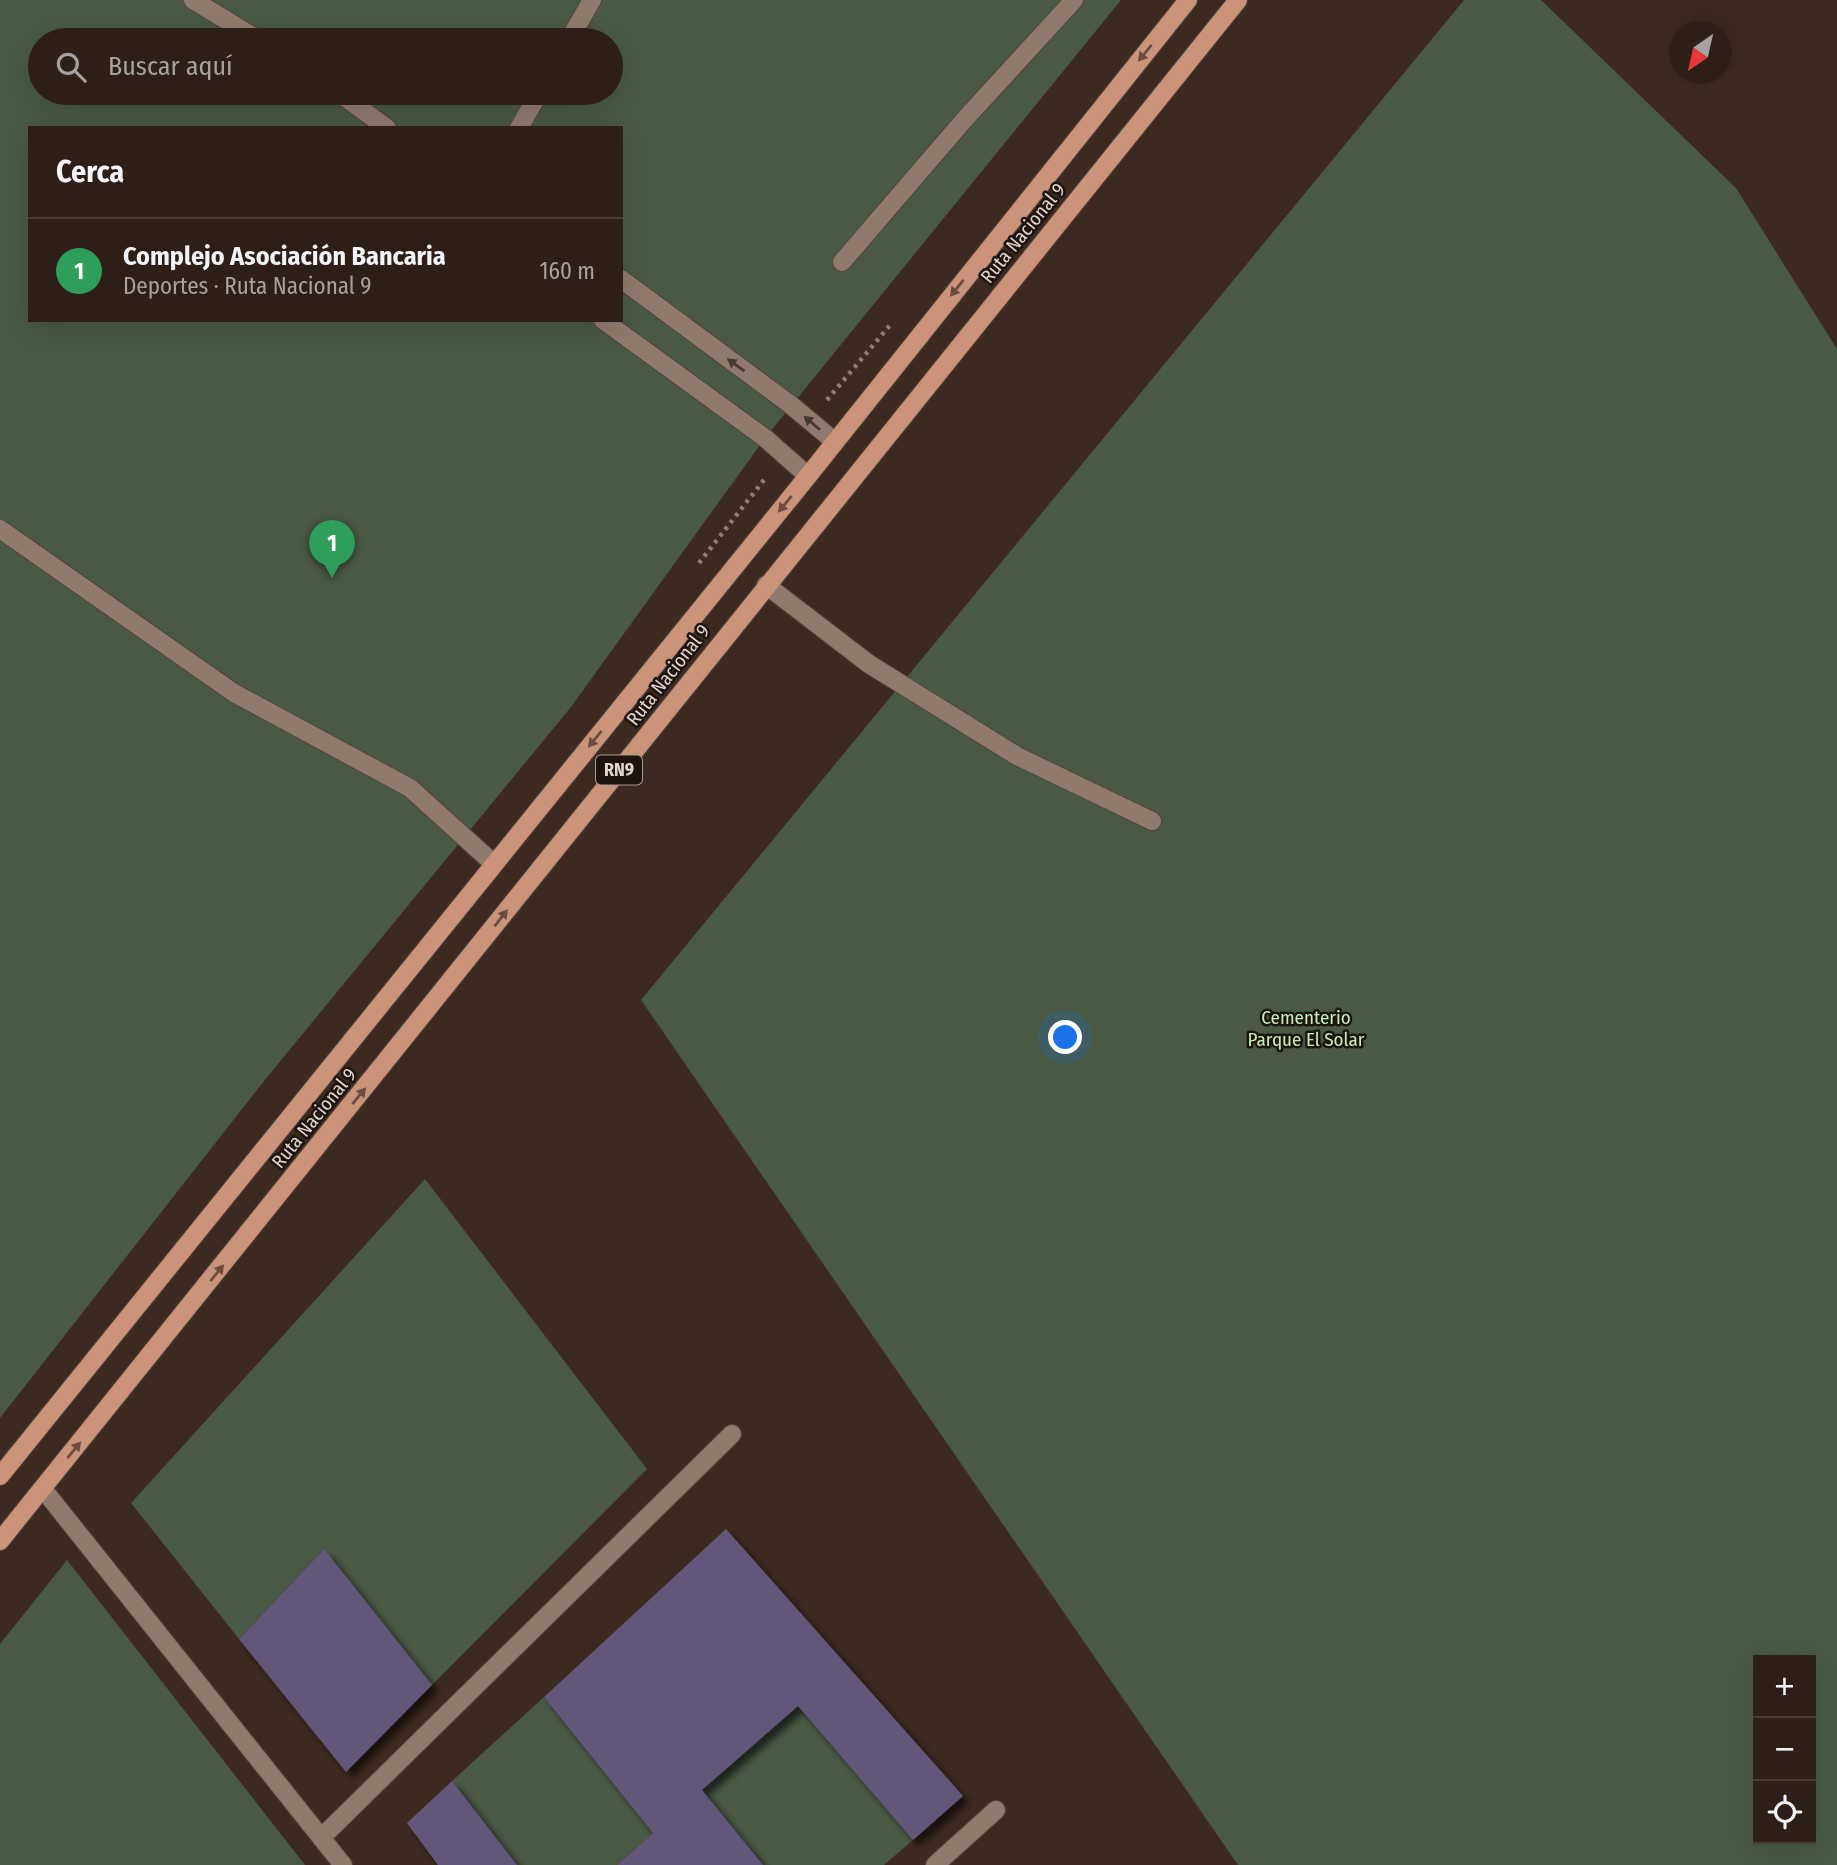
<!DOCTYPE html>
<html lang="es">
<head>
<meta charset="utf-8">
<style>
  body { margin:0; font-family:"Fira Sans Condensed",sans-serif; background:#392c24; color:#f1f3f6 }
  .controls { position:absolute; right:21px; bottom:21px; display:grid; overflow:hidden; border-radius:0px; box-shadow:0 7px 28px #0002 }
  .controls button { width:63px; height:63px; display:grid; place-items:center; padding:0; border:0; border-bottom:2px solid #483d36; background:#2d1f17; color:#f1f3f6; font:35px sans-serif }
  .compass { position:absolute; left:1669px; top:21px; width:63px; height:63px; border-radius:50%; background:#2d1f17; box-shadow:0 7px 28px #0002; rotate:214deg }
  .you { position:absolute; left:1066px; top:1038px; width:24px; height:24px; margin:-18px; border:5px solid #fff; border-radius:50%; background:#1a73e8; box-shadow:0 0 0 10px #1a73e833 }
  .badge { display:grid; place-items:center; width:46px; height:46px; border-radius:50%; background:#8c9099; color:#fff; font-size:23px; font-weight:700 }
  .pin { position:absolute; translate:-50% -58px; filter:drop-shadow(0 2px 4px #0008) }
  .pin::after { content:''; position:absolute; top:37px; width:24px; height:21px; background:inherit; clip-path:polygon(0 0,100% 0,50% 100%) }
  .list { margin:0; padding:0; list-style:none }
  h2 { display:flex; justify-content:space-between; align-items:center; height:91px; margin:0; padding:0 28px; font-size:30px }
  h2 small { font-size:23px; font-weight:400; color:#a7a2a1 }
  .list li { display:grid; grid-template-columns:46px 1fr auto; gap:21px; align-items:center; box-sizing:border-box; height:105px; padding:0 28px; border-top:2px solid #483d36 }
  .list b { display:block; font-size:26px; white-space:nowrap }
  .list p { margin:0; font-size:23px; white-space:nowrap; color:#a7a2a1 }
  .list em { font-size:23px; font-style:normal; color:#a7a2a1 }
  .icon { flex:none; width:38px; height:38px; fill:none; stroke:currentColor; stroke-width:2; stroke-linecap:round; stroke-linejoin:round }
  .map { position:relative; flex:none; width:1837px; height:1865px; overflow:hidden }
  .search { position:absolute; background:#2d1f17; box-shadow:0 7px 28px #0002; left:28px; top:28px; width:595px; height:77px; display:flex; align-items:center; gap:18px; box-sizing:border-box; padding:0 24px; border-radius:38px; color:#a7a2a1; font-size:26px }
  .panel { position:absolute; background:#2d1f17; box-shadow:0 7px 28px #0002; left:28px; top:126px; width:595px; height:196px; border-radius:0px }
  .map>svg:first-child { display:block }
  .green { fill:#495944; fill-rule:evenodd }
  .building { fill:#62577a; filter:url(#shadow) }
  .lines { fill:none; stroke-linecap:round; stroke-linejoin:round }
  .minor-casing { stroke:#54453c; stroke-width:20 }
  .major-casing { stroke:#54453c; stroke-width:20 }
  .path { stroke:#8e7e76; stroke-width:4.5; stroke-dasharray:3.5 5; stroke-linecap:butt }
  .minor { stroke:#907a6e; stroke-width:18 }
  .major { stroke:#cb937a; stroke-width:18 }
  .oneway { fill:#6b4d3f }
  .oneway2 { fill:#453830 }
  .labels { text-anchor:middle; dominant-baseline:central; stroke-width:5; stroke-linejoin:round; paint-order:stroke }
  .shield { fill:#1d140f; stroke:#a79b95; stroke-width:2 }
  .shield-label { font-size:18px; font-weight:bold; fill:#e2d5cf }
  .street-label { font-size:19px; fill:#e2d5cf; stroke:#1d140f }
  .park-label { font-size:19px; fill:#c3efb6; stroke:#1d140f }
</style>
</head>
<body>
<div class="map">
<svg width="1837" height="1865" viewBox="0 0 1837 1865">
  <defs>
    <filter id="shadow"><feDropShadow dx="6" dy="6" stdDeviation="3.5" flood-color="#0009"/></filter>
  </defs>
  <rect width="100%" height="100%" fill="#3c291f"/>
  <path class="green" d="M0,0H1121L765,438L571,707L264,1081L0,1418ZM40,40H611V93H40ZM30,128H621V320H30Z
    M1464,0H1541L1736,188L1837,349V1865H1238L641,1000ZM1758,1660H1811V1839H1758Z
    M425,1179L647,1469L432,1685L323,1550L239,1639L131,1503Z
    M67,1560L305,1865H0V1644Z
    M544,1697L653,1833L617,1865H517L452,1781Z
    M798,1706L913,1840L884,1865H763L702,1790Z"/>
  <path class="building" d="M726,1529L963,1796L913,1840L798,1706L702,1790L763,1865H617L653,1833L544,1697Z
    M324,1549L432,1685L346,1772L239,1639Z
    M452,1781L517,1865H438L407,1823Z"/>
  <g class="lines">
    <g class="minor-casing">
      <path id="minor" d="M193,0L259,40
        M569,40L592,0
        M339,93L387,128
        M519,128L539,93
        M842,262L964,120L1074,0
        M621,279L791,405L834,441
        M603,320L765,438L808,476
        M0,529L234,693L410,788L494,864
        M766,585L869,664L1017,756L1152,821
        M43,1489L343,1865
        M321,1838L732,1434
        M935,1865L996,1810"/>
    </g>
    <g class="major-casing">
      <path id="major" d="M0,1476L808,476L1188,0
        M0,1541L1238,0"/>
    </g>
    <path class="path" d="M827,400L891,324
      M699,563L767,476"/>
    <use href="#minor" class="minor"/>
    <use href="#major" class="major"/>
  </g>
  <defs><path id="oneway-solid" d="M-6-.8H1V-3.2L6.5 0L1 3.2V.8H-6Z" transform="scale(1.75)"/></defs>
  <g class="oneway">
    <use href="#oneway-solid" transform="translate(1145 53) rotate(129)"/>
    <use href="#oneway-solid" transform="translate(957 288) rotate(129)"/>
    <use href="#oneway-solid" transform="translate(785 504) rotate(129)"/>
    <use href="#oneway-solid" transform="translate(595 739) rotate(129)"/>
    <use href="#oneway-solid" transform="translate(501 918) rotate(-52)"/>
    <use href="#oneway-solid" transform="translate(359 1096) rotate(-51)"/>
    <use href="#oneway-solid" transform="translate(217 1273) rotate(-51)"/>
    <use href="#oneway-solid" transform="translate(74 1450) rotate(-51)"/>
  </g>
  <g class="oneway2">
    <use href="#oneway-solid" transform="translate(736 365) rotate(-144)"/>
    <use href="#oneway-solid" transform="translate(812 423) rotate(-140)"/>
  </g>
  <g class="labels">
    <rect class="shield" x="596" y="755.5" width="46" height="29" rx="5"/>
    <g class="shield-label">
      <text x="619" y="770">RN9</text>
    </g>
    <g class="street-label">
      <text transform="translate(1023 233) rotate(-51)">Ruta Nacional 9</text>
      <text transform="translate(668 675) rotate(-52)">Ruta Nacional 9</text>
      <text transform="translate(314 1118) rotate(-51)">Ruta Nacional 9</text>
    </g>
    <g class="park-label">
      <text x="1306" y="1017">Cementerio<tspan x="1306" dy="22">Parque El Solar</tspan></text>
    </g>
  </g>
</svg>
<div class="controls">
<button>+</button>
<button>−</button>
<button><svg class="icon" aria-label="locate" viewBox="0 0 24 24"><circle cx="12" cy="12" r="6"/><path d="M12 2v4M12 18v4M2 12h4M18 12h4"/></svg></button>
</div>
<svg class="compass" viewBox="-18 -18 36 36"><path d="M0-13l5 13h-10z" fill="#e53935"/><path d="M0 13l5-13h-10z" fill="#a7a2a1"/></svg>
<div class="you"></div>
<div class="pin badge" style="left:332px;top:578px;background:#2e9e5b">1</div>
<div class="search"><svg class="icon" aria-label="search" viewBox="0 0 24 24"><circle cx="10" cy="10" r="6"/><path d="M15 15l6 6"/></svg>Buscar aquí</div>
<section class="panel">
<h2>Cerca<small></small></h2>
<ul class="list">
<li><span class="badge" style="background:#2e9e5b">1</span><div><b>Complejo Asociación Bancaria</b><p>Deportes · Ruta Nacional 9</p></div><em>160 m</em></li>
</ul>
</section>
</div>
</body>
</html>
